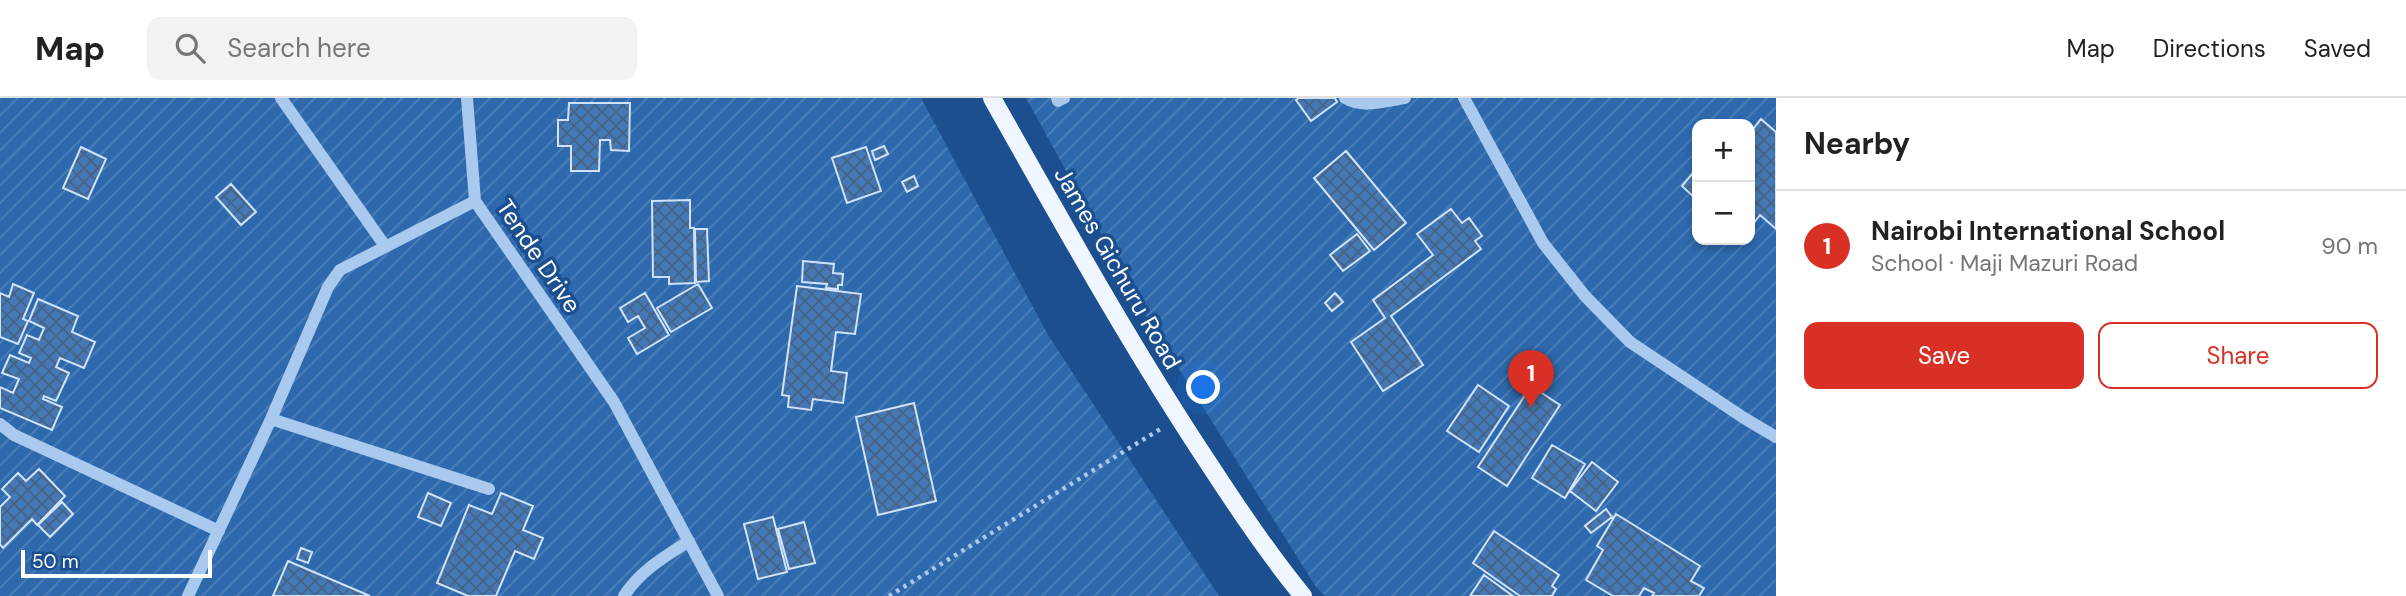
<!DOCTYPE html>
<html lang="en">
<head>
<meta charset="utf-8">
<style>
  body { margin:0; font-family:"DM Sans",sans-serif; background:#f2f2f2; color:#222 }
  .controls { position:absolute; right:21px; top:21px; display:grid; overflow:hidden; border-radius:14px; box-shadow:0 4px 10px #0003 }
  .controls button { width:63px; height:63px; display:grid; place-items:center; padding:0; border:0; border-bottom:2px solid #e0e0e0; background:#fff; color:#222; font:35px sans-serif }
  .scale { position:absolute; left:21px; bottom:18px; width:191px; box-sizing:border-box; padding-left:7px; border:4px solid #fff; border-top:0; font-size:19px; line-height:24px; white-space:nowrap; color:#fff; -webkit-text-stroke:5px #1b4f8f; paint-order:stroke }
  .you { position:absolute; left:1204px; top:290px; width:24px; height:24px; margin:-18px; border:5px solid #fff; border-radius:50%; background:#1a73e8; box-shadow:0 0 0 10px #1a73e833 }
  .badge { display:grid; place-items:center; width:46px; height:46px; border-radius:50%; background:#d93025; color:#fff; font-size:23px; font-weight:700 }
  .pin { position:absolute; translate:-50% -58px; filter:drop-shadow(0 2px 4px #0008) }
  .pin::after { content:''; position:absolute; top:37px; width:24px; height:21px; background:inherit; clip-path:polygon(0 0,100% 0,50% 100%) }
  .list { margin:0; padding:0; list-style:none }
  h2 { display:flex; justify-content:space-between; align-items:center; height:91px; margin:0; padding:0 28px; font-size:30px }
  h2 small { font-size:23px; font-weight:400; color:#767676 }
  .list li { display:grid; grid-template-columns:46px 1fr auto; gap:21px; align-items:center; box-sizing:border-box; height:112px; padding:0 28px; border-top:2px solid #e0e0e0 }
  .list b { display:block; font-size:26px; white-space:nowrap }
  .list p { margin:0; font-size:23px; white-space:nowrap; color:#767676 }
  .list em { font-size:23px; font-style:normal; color:#767676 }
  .actions { display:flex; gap:14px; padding:21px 28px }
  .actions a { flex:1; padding:16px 0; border:2px solid #d93025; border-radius:14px; text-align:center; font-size:24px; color:#d93025 }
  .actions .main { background:#d93025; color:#fff }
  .icon { flex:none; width:38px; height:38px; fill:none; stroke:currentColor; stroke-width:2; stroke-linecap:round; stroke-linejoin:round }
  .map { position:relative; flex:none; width:1776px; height:498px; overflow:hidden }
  header { display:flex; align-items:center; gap:42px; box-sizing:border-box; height:98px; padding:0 35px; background:#fff; border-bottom:2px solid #e0e0e0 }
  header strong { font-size:33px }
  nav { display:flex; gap:38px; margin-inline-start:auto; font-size:24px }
  .search { width:490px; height:63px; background:#f2f2f2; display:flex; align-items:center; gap:18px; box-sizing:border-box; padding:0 24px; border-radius:14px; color:#767676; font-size:26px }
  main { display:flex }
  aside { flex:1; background:#fff }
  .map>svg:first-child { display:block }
  .garden { fill:url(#garden-furrows); fill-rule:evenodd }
  .building { fill:url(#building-cross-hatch); stroke:#cfe3fa; stroke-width:2 }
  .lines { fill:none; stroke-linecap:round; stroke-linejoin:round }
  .path { stroke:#a9c9ee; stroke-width:4.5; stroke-dasharray:3.5 5; stroke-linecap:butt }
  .minor { stroke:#a9c9ee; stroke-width:12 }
  .major { stroke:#f0f6ff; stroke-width:18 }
  .labels { text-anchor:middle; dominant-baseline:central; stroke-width:7; stroke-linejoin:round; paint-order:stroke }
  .street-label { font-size:24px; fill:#fff; stroke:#1b4f8f }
</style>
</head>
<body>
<header>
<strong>Map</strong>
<div class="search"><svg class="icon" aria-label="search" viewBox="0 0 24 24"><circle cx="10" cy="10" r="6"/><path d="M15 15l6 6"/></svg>Search here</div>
<nav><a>Map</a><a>Directions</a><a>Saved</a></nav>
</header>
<main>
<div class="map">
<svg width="1776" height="498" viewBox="0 0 1776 498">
  <defs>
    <pattern id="garden-furrows" width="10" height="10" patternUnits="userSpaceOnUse" patternTransform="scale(1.75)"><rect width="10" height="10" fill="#2e69ad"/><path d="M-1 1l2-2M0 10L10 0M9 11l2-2" fill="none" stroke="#4d80b9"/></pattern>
    <pattern id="building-cross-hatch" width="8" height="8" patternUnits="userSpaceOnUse" patternTransform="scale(1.75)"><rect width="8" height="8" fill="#4478b7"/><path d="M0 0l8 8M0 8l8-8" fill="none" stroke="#486282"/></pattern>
  </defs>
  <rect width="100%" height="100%" fill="#1b4f8f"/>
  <path class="garden" d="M0,0H921L1048,237L1219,498H0Z
    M1026,0H1776V498H1325L1316,489L1147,220ZM1697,26H1750V142H1697Z"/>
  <path class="building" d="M1299,0H1335L1337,4L1311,23L1296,2Z
    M569,5H630L629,53L611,52L610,42H600L599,73H571V48H558V22H568Z
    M1761,21L1776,34V131L1760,117L1750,130V35Z
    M884,48L888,56L875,62L872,53Z
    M81,49L106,61L88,101L63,90Z
    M866,49L881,93L847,105L832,60Z
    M1346,53L1406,125L1374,152L1314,80Z
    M1697,70V102L1682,88Z
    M914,78L918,88L907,94L902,84Z
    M231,86L256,114L241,127L216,99Z
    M690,102V130H694L695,185L669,186V179H653L652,103Z
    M1451,111L1462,125L1469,120L1482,138L1475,143L1481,151L1391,218L1423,267L1383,293L1351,244L1385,220L1373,202L1433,157L1417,136Z
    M695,131H707L709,183L696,184Z
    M1357,136L1370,153L1343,173L1330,157Z
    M803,163L834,166L833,175L843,176L842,187H838V191L826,190L827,186L802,184Z
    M13,186L34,195L23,221L28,223L18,246L0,239V195L9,199Z
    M698,186L712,210L671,234L657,210Z
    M797,188L861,196L855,236L836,234L831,273L847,275L843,305L813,301L811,312L788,309L789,298L782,297Z
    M645,195L669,237L637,256L628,240L645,230L638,218L628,224L620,210Z
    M1335,195L1343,204L1332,213L1325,205Z
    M38,201L78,218L72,234L95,244L84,270L60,260L56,269L69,275L56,303L44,298L43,301L62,309L52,332L0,310V289L13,295L19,281L2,275L10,257L29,265L31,260L19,255L27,237L39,242L44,230L29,223Z
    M1478,287L1509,308L1479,354L1447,333Z
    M1531,288L1560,307L1507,388L1478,369Z
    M914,305L936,403L878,417L856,319Z
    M1552,347L1585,366L1565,400L1532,380Z
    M1592,364L1618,384L1596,413L1570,393Z
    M39,371L65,398L37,427L32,421L3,450L0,446V409L10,399L2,391L18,375L26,383Z
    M428,395L451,405L441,428L418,419Z
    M501,395L533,408L523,432L543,440L534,461L515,453L496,498H468L437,485L469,407L492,416Z
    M62,404L73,416L50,439L38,427Z
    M1606,411L1612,419L1591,435L1585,428Z
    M1616,416L1700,468L1691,483L1704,490L1699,498H1652L1654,495L1644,490L1639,498H1613L1586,482L1603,452L1597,448Z
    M773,419L787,474L758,481L744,426Z
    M804,424L815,465L789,471L778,431Z
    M1494,433L1559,477L1552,488L1556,491L1552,498H1520L1473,465Z
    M301,450L312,454L308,465L297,461Z
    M288,463L370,498H273Z
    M1484,477L1513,498H1470Z"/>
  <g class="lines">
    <path class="path" d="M889,498L1162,330"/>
    <path class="minor" d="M281,0L385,148
      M467,0L475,103L614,304L718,498
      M1057,0L1058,3L1064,0
      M1345,0C1363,11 1385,3 1405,0
      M1464,0L1543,145L1585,198L1630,244L1744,320L1776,339
      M271,321L489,391
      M0,326L14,337L219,433
      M188,498L271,321L328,189L340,172L475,103
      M624,498C640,473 664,459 689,443"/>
    <path class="major" d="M992,0C1063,126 1133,252 1213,372C1241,415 1270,458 1303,498"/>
  </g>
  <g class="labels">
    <g class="street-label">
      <text transform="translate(539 158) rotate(56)">Tende Drive</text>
      <text transform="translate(1118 170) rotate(60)">James Gichuru Road</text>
    </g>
  </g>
</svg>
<div class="controls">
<button>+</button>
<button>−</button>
</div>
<div class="scale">50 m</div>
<div class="you"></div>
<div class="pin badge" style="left:1531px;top:310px">1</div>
</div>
<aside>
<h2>Nearby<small></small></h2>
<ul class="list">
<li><span class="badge">1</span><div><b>Nairobi International School</b><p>School · Maji Mazuri Road</p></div><em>90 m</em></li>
</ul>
<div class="actions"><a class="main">Save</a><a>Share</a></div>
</aside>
</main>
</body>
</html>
